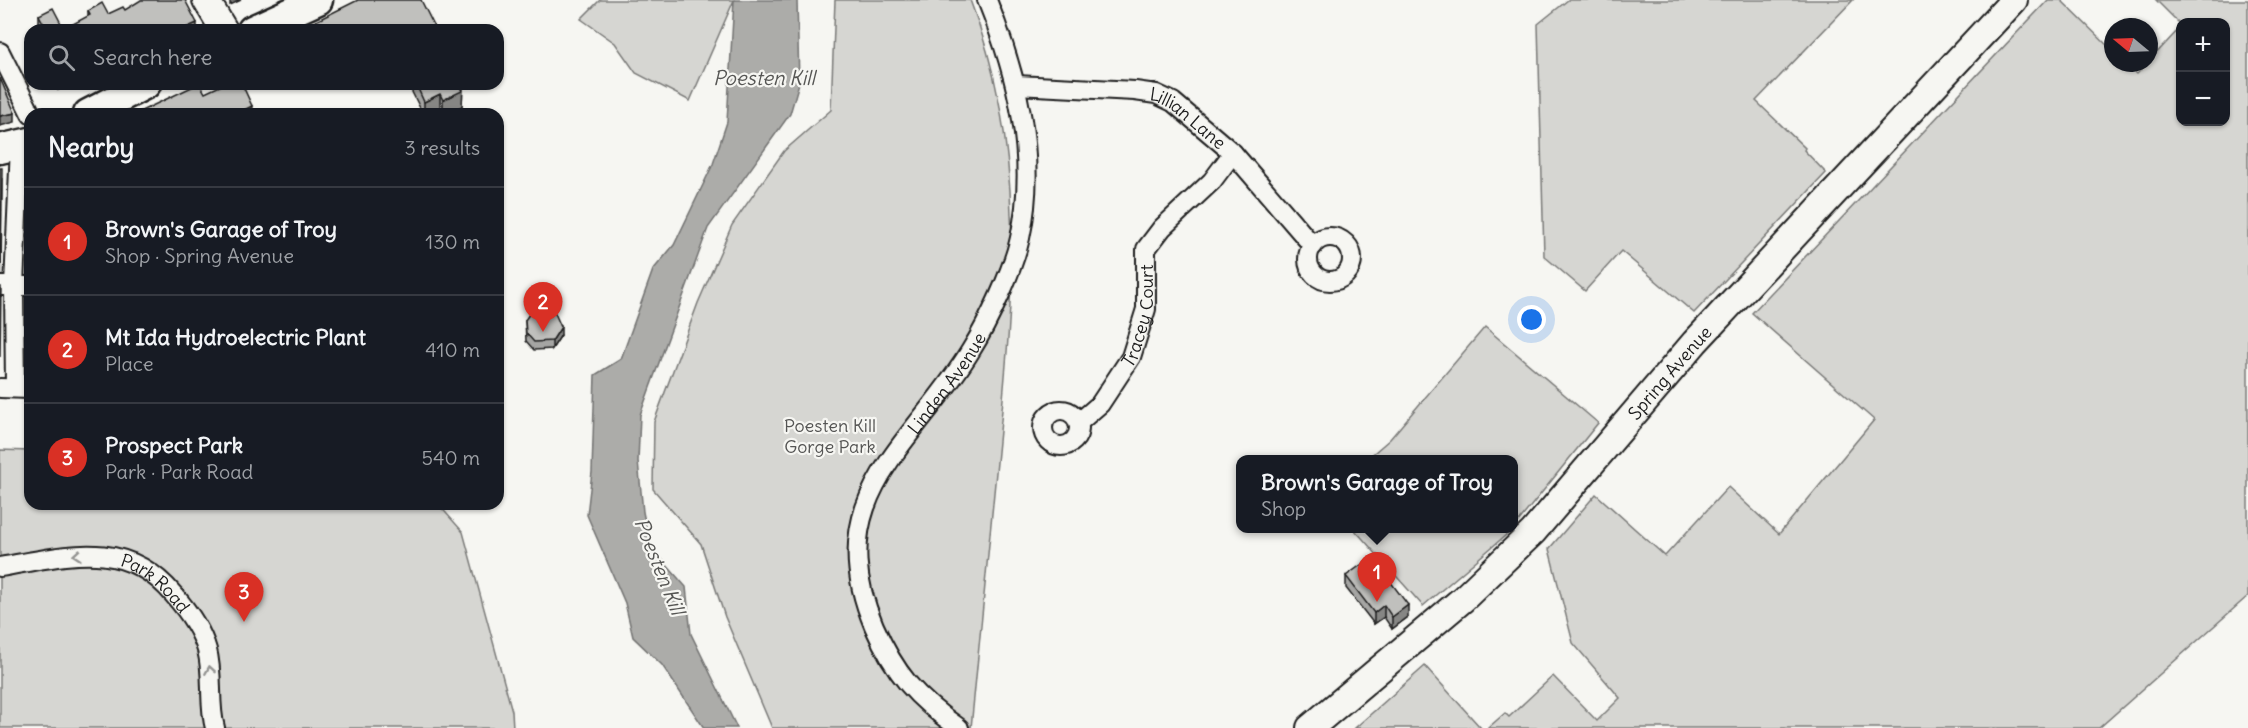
<!DOCTYPE html>
<html lang="en">
<head>
<meta charset="utf-8">
<style>
  body { margin:0; font-family:Delius,sans-serif; background:#242831; color:#f1f3f6 }
  .controls { position:absolute; right:18px; top:18px; display:grid; overflow:hidden; border-radius:12px; box-shadow:0 2px 4px #0004 }
  .controls button { width:54px; height:54px; display:grid; place-items:center; padding:0; border:0; border-bottom:2px solid #363941; background:#171b24; color:#f1f3f6; font:30px sans-serif }
  .compass { position:absolute; left:2104px; top:18px; width:54px; height:54px; border-radius:50%; background:#171b24; box-shadow:0 2px 4px #0004; rotate:289deg }
  .you { position:absolute; left:1532px; top:320px; width:21px; height:21px; margin:-15px; border:4px solid #fff; border-radius:50%; background:#1a73e8; box-shadow:0 0 0 9px #1a73e833 }
  .badge { display:grid; place-items:center; width:39px; height:39px; border-radius:50%; background:#d93025; color:#fff; font-size:20px; font-weight:700 }
  .pin { position:absolute; translate:-50% -50px; filter:drop-shadow(0 2px 3px #0008) }
  .pin::after { content:''; position:absolute; top:32px; width:21px; height:18px; background:inherit; clip-path:polygon(0 0,100% 0,50% 100%) }
  .popup { position:absolute; left:1236px; top:455px; width:282px; height:78px; box-sizing:border-box; display:grid; place-content:center; border-radius:12px; background:#171b24; filter:drop-shadow(0 2px 4px #0005); font-size:20px; white-space:nowrap; color:#9ea1a6 }
  .popup b { font-size:22px; color:#f1f3f6 }
  .popup::after { content:''; position:absolute; left:50%; top:100%; margin-left:-12px; border:12px solid transparent; border-top-color:#171b24 }
  .list { margin:0; padding:0; list-style:none }
  h2 { display:flex; justify-content:space-between; align-items:center; height:78px; margin:0; padding:0 24px; font-size:26px }
  h2 small { font-size:20px; font-weight:400; color:#9ea1a6 }
  .list li { display:grid; grid-template-columns:39px 1fr auto; gap:18px; align-items:center; box-sizing:border-box; height:108px; padding:0 24px; border-top:2px solid #363941 }
  .list b { display:block; font-size:22px; white-space:nowrap }
  .list p { margin:0; font-size:20px; white-space:nowrap; color:#9ea1a6 }
  .list em { font-size:20px; font-style:normal; color:#9ea1a6 }
  .icon { flex:none; width:33px; height:33px; fill:none; stroke:currentColor; stroke-width:2; stroke-linecap:round; stroke-linejoin:round }
  .map { position:relative; flex:none; width:2248px; height:728px; overflow:hidden }
  .search { position:absolute; background:#171b24; box-shadow:0 2px 4px #0004; left:24px; top:24px; width:480px; height:66px; display:flex; align-items:center; gap:15px; box-sizing:border-box; padding:0 21px; border-radius:18px; color:#9ea1a6; font-size:22px }
  .panel { position:absolute; background:#171b24; box-shadow:0 2px 4px #0004; left:24px; top:108px; width:480px; height:402px; border-radius:18px }
  .map>svg:first-child { display:block }
  .green { fill:#d6d6d2; stroke:#797977; stroke-width:1.5 }
  .water { fill:#acaca9; stroke:#727271; stroke-width:1.5 }
  .lines { fill:none; stroke-linecap:round; stroke-linejoin:round }
  .street-casing { stroke:#1c1c1c; stroke-width:22 }
  .secondary-casing { stroke:#1c1c1c; stroke-width:30 }
  .primary-casing { stroke:#1c1c1c; stroke-width:33 }
  .street { stroke:#f6f6f2; stroke-width:18 }
  .secondary { stroke:#f6f6f2; stroke-width:26 }
  .primary { stroke:#f6f6f2; stroke-width:28 }
  .wall { fill:#a5a5a3; stroke:#1c1c1c; stroke-width:1.5 }
  .shaded-wall { fill:#868684; stroke:#1c1c1c; stroke-width:1.5 }
  .building { fill:#c0c0bd; stroke:#1c1c1c; stroke-width:1.5 }
  .oneway { stroke:#949492 }
  .labels { text-anchor:middle; dominant-baseline:central; stroke-width:4.5; stroke-linejoin:round; paint-order:stroke }
  .street-label { font-size:18px; fill:#1c1c1c; stroke:#f6f6f2 }
  .park-label { font-size:18px; fill:#545453; stroke:#f6f6f2 }
  .water-label { font-size:20px; font-style:italic; fill:#565654; stroke:#f6f6f2 }
</style>
</head>
<body>
<div class="map">
<svg width="2248" height="728" viewBox="0 0 2248 728">
  <rect width="100%" height="100%" fill="#f6f6f2"/>
  <filter id="ink" filterUnits="userSpaceOnUse"><feTurbulence type="fractalNoise" baseFrequency=".0167" numOctaves="2"/><feDisplacementMap in="SourceGraphic" scale="12" xChannelSelector="R" yChannelSelector="G"/><feConvolveMatrix kernelMatrix="1 2 1 2 8 2 1 2 1" color-interpolation-filters="sRGB"/></filter>
  <g filter="url(#ink)">
    <path class="green" d="M600,0H734L690,101L636,73L615,43L581,19Z
      M835,0H970C1028,149 1013,297 998,452C989,544 980,636 971,728H772L725,617L701,544L653,489L654,422L698,303L732,225L784,151L831,110Z
      M1568,0H1853L1756,101L1805,148L1804,150L1826,173L1694,313L1621,251L1585,291L1544,256L1538,24Z
      M2048,0H2061L2113,51V63H2125L2137,74L2180,28V122H2226V22L2180,24L2156,0H2248V596L2099,728H1488L1505,713L1509,717L1553,676L1597,721L1620,698L1573,643L1549,549L1596,494L1665,556L1728,487L1779,534L1874,420L1752,313Z
      M1485,327L1598,423L1514,527V460L1367,459L1390,439Z
      M0,450L30,451V504H438L463,532L512,711L513,728H0Z
      M1354,529H1513L1423,606Z
      M1425,666L1481,728H1355Z"/>
    <path class="water" d="M734,0H797L799,83L790,114L708,228L640,415L638,461L643,512L650,546L686,587L691,634L737,728H704L662,665L633,637L625,603L587,515L592,472L595,375L621,359L653,270L674,245L713,164L727,122Z"/>
    <g class="lines">
      <g class="street-casing">
        <g id="street">
          <path d="M0,52L31,114"/>
          <path id="s1" d="M1016,85L1135,91L1156,94L1173,102L1233,153L1313,246"/>
          <circle cx="1330" cy="259" r="22"/>
          <path d="M0,286H30"/>
          <path d="M0,388L30,389"/>
          <path d="M15,388L14,286L20,146"/>
          <circle cx="1061" cy="428" r="18"/>
          <path id="s2" d="M1078,423L1100,404L1131,357L1146,309V249L1162,228L1212,181L1233,153"/>
          <path id="s3" d="M0,567C66,556 125,536 174,595C188,611 201,629 207,650C214,676 208,703 215,728"/>
          <path id="s4" d="M959,728C916,698 895,674 874,626C819,497 913,446 971,350C988,323 1013,270 1020,238C1038,157 1017,75 987,0"/>
        </g>
      </g>
      <g class="secondary-casing">
        <g id="secondary">
          <path d="M206,0L224,30"/>
          <path id="s5" d="M1310,728L1463,599L1533,532L1695,342L2014,0"/>
        </g>
      </g>
      <g class="primary-casing">
        <path id="primary" d="M252,30L318,0
          M88,114L146,84
          M0,149L30,142"/>
      </g>
      <use href="#street" class="street"/>
      <use href="#secondary" class="secondary"/>
      <use href="#primary" class="primary"/>
    </g>
    <path class="wall" d="M125,10L197,30H43L39,23V15L64,29L88,17V11L108,14Z
      M408,84H463L462,106L446,114H442L440,109L430,114H423Z
      M525,320L561,335L552,349L534,350L526,341Z
      M1346,576L1408,617L1392,629L1384,617L1374,624L1346,588Z"/>
    <path class="shaded-wall" d="M230,0H241L230,5Z
      M197,23V30H181Z
      M58,84H71L58,90Z
      M461,84H463L462,106L446,114H443V100Z
      M440,94V109L430,114H424V102Z
      M252,106V114H236Z
      M15,113V122L0,126V116Z
      M2,178L1,275H0V265Z
      M561,327V335L552,349V341Z
      M1384,605V617L1374,624V613Z
      M1408,605V617L1392,629V617Z"/>
    <path class="building" d="M141,0H185L197,23L181,30H47L39,15L53,8L64,29L90,15L88,11L102,3L108,14L123,7L125,10Z
      M358,0H421L436,30H298Z
      M0,78L15,113L0,116Z
      M198,84H200L205,93L224,84H242L252,106L236,114H135Z
      M416,84H461L459,85L462,91L443,100L440,94L424,102Z
      M0,168H2L1,265H0Z
      M0,287H1L0,357Z
      M544,307L554,311L561,327L552,341L534,342L526,333L525,320L532,310Z
      M1372,557L1408,605L1392,617L1384,605L1374,613L1346,576Z"/>
    <defs><path id="oneway-chevron" d="M-2-3.5L2.5 0L-2 3.5" fill="none" stroke-width="1.6" stroke-linecap="round" stroke-linejoin="round" transform="scale(1.5)"/></defs>
    <g class="oneway">
      <use href="#oneway-chevron" transform="translate(77 555) rotate(175)"/>
      <use href="#oneway-chevron" transform="translate(210 670) rotate(-99)"/>
    </g>
  </g>
  <g class="labels">
    <g class="street-label">
      <text stroke="none"><textPath href="#s1" startOffset="180">Lillian Lane</textPath></text>
      <text stroke="none"><textPath href="#s2" startOffset="128">Tracey Court</textPath></text>
      <text stroke="none"><textPath href="#s5" startOffset="507">Spring Avenue</textPath></text>
      <text stroke="none"><textPath href="#s4" startOffset="406">Linden Avenue</textPath></text>
      <text stroke="none"><textPath href="#s3" startOffset="165">Park Road</textPath></text>
    </g>
    <g class="park-label">
      <text x="830" y="425">Poesten Kill<tspan x="830" dy="21">Gorge Park</tspan></text>
    </g>
    <g class="water-label">
      <text x="764" y="77">Poesten Kill</text>
      <text transform="translate(660 566) rotate(68)">Poesten Kill</text>
    </g>
  </g>
</svg>
<div class="controls">
<button>+</button>
<button>−</button>
</div>
<svg class="compass" viewBox="-18 -18 36 36"><path d="M0-13l5 13h-10z" fill="#e53935"/><path d="M0 13l5-13h-10z" fill="#9ea1a6"/></svg>
<div class="you"></div>
<div class="pin badge" style="left:1377px;top:602px">1</div>
<div class="popup"><b>Brown's Garage of Troy</b>Shop</div>
<div class="pin badge" style="left:543px;top:332px">2</div>
<div class="pin badge" style="left:244px;top:622px">3</div>
<div class="search"><svg class="icon" aria-label="search" viewBox="0 0 24 24"><circle cx="10" cy="10" r="6"/><path d="M15 15l6 6"/></svg>Search here</div>
<section class="panel">
<h2>Nearby<small>3 results</small></h2>
<ul class="list">
<li><span class="badge">1</span><div><b>Brown's Garage of Troy</b><p>Shop · Spring Avenue</p></div><em>130 m</em></li>
<li><span class="badge">2</span><div><b>Mt Ida Hydroelectric Plant</b><p>Place</p></div><em>410 m</em></li>
<li><span class="badge">3</span><div><b>Prospect Park</b><p>Park · Park Road</p></div><em>540 m</em></li>
</ul>
</section>
</div>
</body>
</html>
